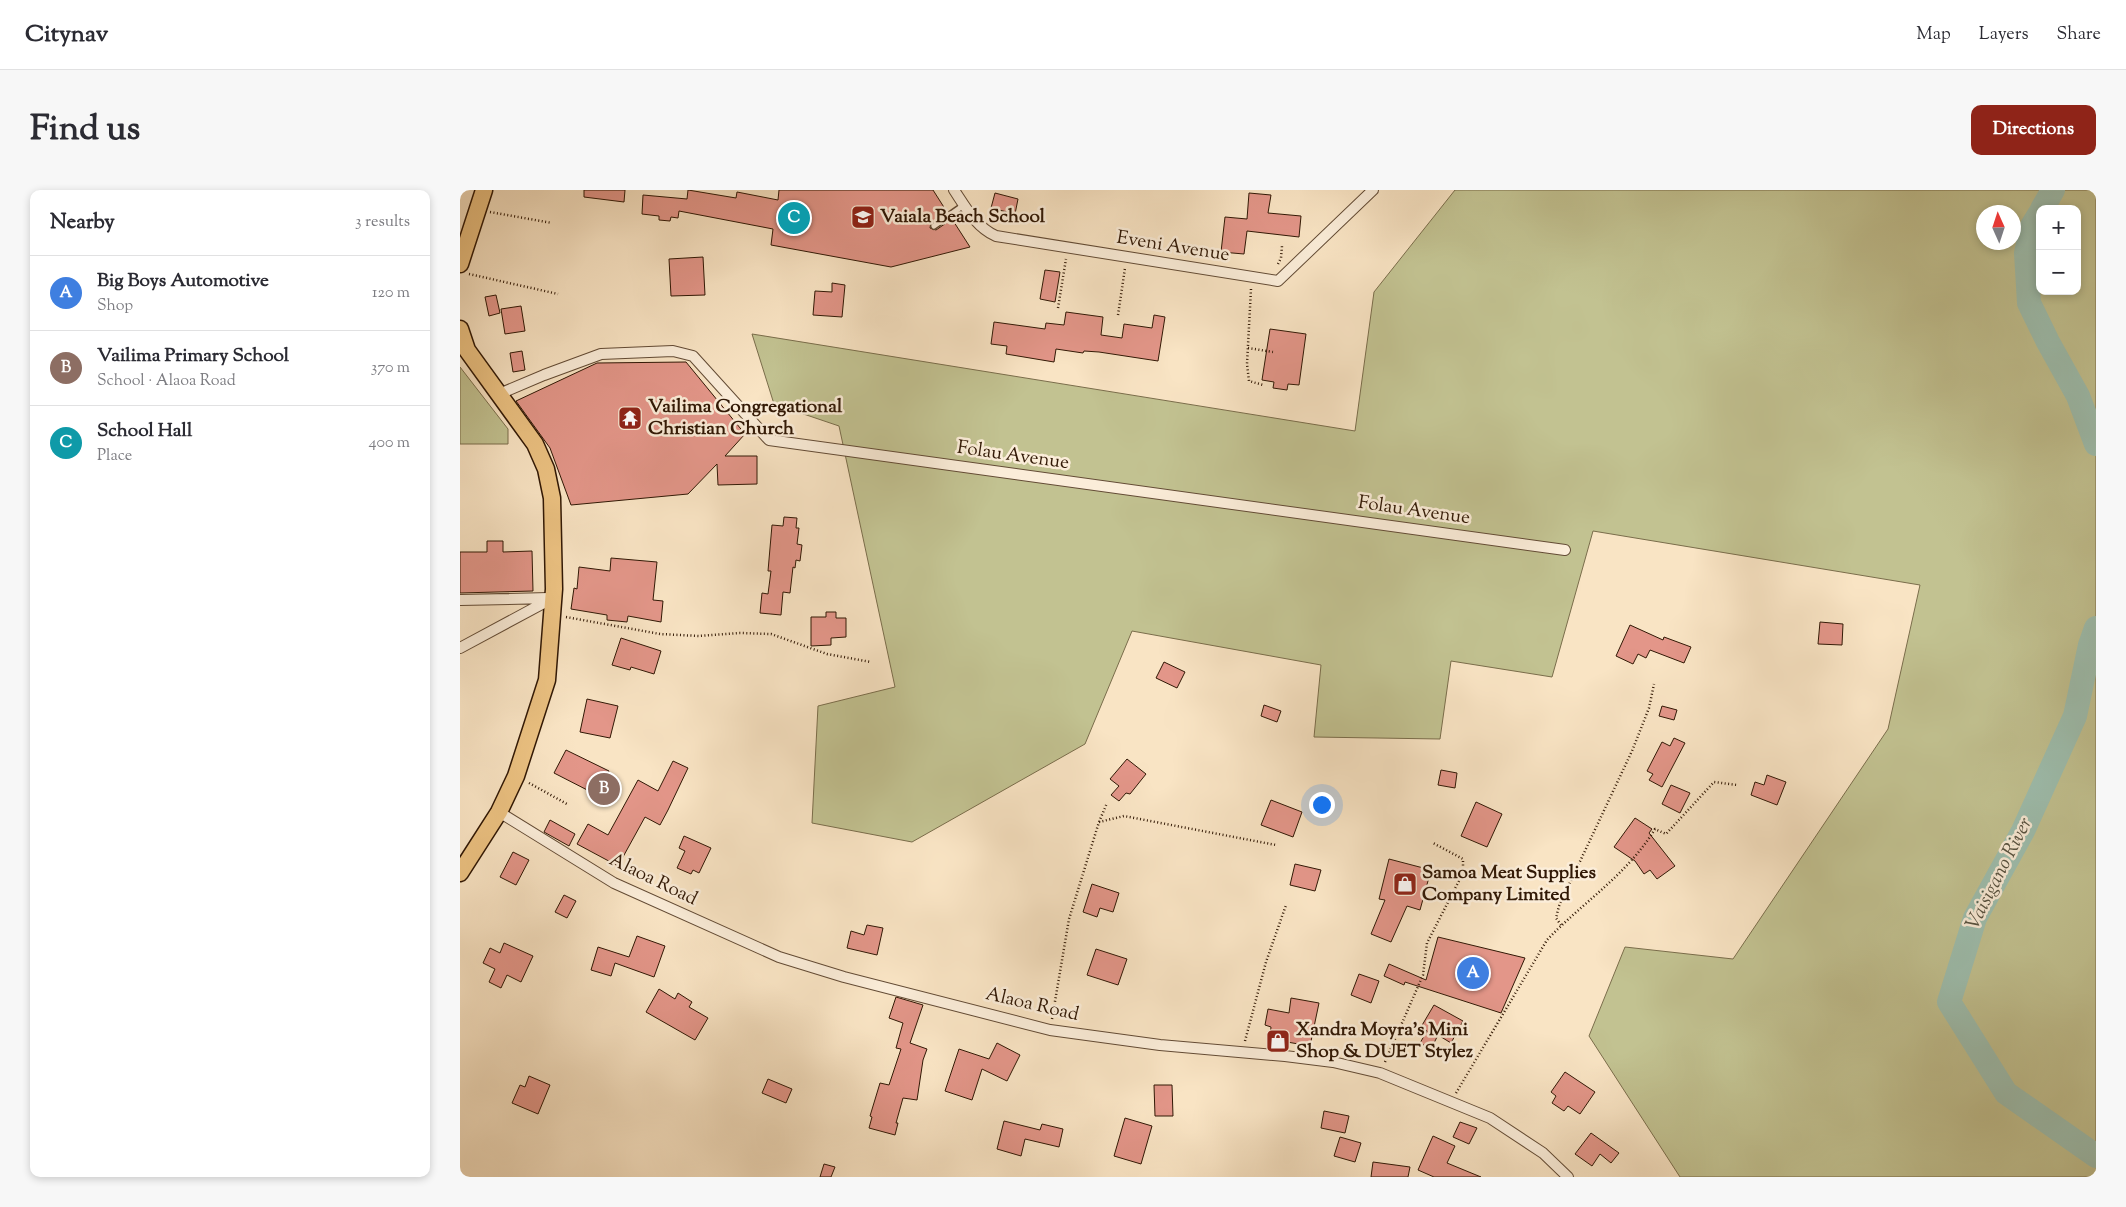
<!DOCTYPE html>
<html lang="en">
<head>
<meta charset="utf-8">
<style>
  body { margin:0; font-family:"Sorts Mill Goudy",serif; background:#f7f7f7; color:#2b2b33 }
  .controls { position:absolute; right:15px; top:15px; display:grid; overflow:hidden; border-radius:10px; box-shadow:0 2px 8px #0003 }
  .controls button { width:45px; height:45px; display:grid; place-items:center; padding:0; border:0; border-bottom:1px solid #e1e1e2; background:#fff; color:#2b2b33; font:25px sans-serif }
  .compass { position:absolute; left:1516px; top:15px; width:45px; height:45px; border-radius:50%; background:#fff; box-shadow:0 2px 8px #0003; rotate:357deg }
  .you { position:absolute; left:861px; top:614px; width:18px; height:18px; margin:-12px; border:4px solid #fff; border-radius:50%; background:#1a73e8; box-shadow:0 0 0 8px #1a73e833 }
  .badge { display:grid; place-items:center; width:32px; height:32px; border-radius:50%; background:#8f2418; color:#fff; font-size:16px; font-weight:700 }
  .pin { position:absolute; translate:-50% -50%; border:2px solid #fff; box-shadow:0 1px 5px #0006 }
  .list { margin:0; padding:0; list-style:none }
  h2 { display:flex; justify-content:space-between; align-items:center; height:65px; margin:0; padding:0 20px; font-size:21px }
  h2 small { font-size:16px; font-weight:400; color:#7c7c81 }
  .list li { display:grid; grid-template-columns:32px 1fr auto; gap:15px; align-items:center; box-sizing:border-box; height:75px; padding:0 20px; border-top:1px solid #e1e1e2 }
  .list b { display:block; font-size:19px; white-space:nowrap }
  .list p { margin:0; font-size:16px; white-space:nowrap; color:#7c7c81 }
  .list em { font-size:16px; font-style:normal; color:#7c7c81 }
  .map { position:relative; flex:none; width:1636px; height:987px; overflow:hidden; border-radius:10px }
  header { display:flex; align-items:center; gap:30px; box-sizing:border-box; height:70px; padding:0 25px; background:#fff; border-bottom:1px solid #e1e1e2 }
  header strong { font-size:24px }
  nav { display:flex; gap:28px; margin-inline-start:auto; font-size:18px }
  .intro { display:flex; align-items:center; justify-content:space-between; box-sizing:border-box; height:120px; padding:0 30px }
  h1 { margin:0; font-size:35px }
  .button { padding:12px 22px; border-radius:10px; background:#8f2418; color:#fff; font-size:18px; font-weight:700 }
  main { display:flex; gap:30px; padding:0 30px }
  aside { flex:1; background:#fff; border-radius:10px; box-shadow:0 2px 8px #0003 }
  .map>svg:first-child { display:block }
  .green { fill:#c2c291; stroke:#7a6d4b; fill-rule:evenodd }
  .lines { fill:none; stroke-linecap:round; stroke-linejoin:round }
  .river { stroke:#9ebfaf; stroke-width:24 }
  .building { fill:#e39689; stroke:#311805 }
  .service-casing { stroke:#634b35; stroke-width:8 }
  .minor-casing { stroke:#634b35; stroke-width:12 }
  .primary-casing { stroke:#311805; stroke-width:19 }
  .path { stroke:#311805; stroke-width:2.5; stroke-dasharray:1 2.5; stroke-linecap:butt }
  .service { stroke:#fbedd9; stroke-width:5 }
  .minor { stroke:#fbedd9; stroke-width:10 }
  .primary { stroke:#ecc282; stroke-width:16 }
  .labels { text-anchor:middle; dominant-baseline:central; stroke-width:5; stroke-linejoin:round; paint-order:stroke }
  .poi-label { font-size:19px; font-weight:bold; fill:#311805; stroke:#fbedd9; text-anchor:start }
  .street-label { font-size:19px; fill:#311805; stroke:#fbedd9 }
  .water-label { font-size:20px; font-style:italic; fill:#575240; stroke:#fbedd9 }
</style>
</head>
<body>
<header>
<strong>Citynav</strong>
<nav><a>Map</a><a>Layers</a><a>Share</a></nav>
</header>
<div class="intro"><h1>Find us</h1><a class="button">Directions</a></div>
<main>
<aside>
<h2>Nearby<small>3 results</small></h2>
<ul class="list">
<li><span class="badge" style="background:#3f7fe0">A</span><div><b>Big Boys Automotive</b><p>Shop</p></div><em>120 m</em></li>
<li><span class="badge" style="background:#8d6e63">B</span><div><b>Vailima Primary School</b><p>School · Alaoa Road</p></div><em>370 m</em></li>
<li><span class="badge" style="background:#0f9aa8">C</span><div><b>School Hall</b><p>Place</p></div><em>400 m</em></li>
</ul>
</aside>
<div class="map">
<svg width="1636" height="987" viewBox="0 0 1636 987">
  <rect width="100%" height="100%" fill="#f9e4c4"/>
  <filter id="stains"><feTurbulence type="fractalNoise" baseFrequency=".004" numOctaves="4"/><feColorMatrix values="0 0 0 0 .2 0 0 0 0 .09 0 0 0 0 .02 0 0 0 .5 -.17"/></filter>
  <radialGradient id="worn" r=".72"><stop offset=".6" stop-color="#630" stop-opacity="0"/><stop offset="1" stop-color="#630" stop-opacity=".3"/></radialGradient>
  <path class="green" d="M995,0H1636V987H1220L1129,846L1165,757L1273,769L1428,539L1460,395L1133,341L1092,487L991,471L980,549L854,547L861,475L672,441L625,554L452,652L352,633L358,516L435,497L379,236L314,214L292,144L895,241L914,102ZM1580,19H1617V101H1580ZM1524,22H1554V52H1524Z
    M0,177L48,239V254H0Z"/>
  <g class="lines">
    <path class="river" d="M1582,19L1593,0
      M1580,23L1572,36L1566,63L1569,113L1588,152L1618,206L1636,254
      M1636,438L1630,455L1615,526L1563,641L1515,728L1489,812L1546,903L1636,966"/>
  </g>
  <path class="building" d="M124,0H165L164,12L124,7Z
    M228,0L276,8L277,2L318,10L319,0H473L487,22L471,33L470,38L476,40L492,29L510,57L431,77L311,55L313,39L219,21L218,28L211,27L210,31L199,30V26L182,24L183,5L227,9Z
    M535,3L558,9L555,24L531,18Z
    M789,3L811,5L808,23L841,26L839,47L787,41L784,64L761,62L765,27L787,29Z
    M243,67L245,105L211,106L209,69Z
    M585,80L600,82L595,112L580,109Z
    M372,93L385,95L382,127L353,125L355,101L372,102Z
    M36,105L40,123L29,126L25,107Z
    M61,116L65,141L45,144L41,119Z
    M606,122L643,127L641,145L662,148L664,134L692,138L694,125L705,127L698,171L639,162L624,161L623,163L596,159L594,172L546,164L547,156L531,154L534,132L585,139L586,133L604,135Z
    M810,139L846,144L839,195L828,194L827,200L813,198L814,192L802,190Z
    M62,161L65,180L53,182L50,163Z
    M226,172L285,244L265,266H297V294L258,295L257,274L228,304L111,315L90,258L56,211L137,173Z
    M324,327L337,328L336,338H339L337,354L342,355L340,371L336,370L335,378L333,377L330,403L323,402L321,425L300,423L302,403L308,404L311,381H308L312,335L323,336Z
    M27,351H43V362L72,361L73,401L0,403V362H27Z
    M151,368L197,372L193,410L203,411L201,432L168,426L167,432L147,430V425L111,419L114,398L117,399L119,377L150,381Z
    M366,422H376V428H386V447L371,448V455L351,456V427H366Z
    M1360,432L1383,434L1382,455L1358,454Z
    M1170,435L1203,450L1204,447L1231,457L1224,473L1190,460L1186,468L1178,464L1173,474L1156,466Z
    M161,448L201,461L194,484L171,477L170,480L152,475Z
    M704,472L725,482L717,498L696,488Z
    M127,509L158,516L150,548L120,542Z
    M804,515L821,521L817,532L801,526Z
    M1202,516L1217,520L1214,530L1199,526Z
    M1214,548L1225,553L1202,597L1189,590L1193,584L1187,581L1202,552L1210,556Z
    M106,560L149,581L137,605L94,583Z
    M667,569L686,584L670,604L666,603L659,611L651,605L659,596L650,589Z
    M213,571L228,578L208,620L200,635L185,627L158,676L117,654L128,634L148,645L178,590L198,601Z
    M981,580L997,583L995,598L978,595Z
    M1307,585L1326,592L1317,615L1291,605L1295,592L1304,595Z
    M1211,595L1230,603L1220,623L1202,614Z
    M811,610L842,622L833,647L801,635Z
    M1016,612L1042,624L1027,657L1001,646Z
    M1175,628L1192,639L1189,643L1215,676L1197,689L1190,680L1184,684L1175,671L1154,657Z
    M90,630L115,644L109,656L84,642Z
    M224,646L251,658L239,683L233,680L231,684L217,678L225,661L219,658Z
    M53,662L69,670L56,695L40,687Z
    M929,669L971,680L960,720L947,716L931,752L911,744L925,710L919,709Z
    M835,674L861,680L855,701L830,695Z
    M632,694L659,703L653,722L640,718L637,727L623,722Z
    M104,705L116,711L107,728L95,722Z
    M407,735L423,738L417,765L387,758L391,741L404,745Z
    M177,746L205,756L194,787L155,773L151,786L131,780L138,757L169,767Z
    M978,747L1065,768L1041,823L945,792L944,795L924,786L929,774L966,790Z
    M44,753L73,766L61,792L47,785L41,798L29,792L35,779L23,773L30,758L40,763Z
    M636,759L667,769L658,795L627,785Z
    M899,784L919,791L911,813L891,805Z
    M199,799L215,809L218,803L232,812L229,817L248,828L235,850L186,822Z
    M436,807L463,815L450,853L467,859L463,870L457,910L443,908L436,933H438L435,945L409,938L412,927L410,926L420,893L429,895L441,859L436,858L443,833L429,828Z
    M831,808L859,813L850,856L827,852V858L809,856L811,837L805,835L808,819L829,823Z
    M974,815L1003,831L991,853L978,845L971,859L960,853L967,841L961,837Z
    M537,853L560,865L547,891L522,879L512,910L485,901L499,859L529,869Z
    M1105,882L1135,902L1120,924L1108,916L1104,921L1092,913L1096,906L1091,902Z
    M69,886L90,895L78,924L52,913L60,895L65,897Z
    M308,889L332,899L326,913L302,903Z
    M694,895H712L713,926H695Z
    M864,921L889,926L885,943L861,938Z
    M665,928L692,936L681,974L654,966Z
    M544,931L580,940L582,934L603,939L599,957L565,949L561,966L537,959Z
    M1000,932L1017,938L1009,954L993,947Z
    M1131,943L1159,963L1151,973L1140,964L1132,976L1115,964Z
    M973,946L995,956L987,973L1021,987H974L958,980Z
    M880,947L901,953L895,972L874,966Z
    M913,972L950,977L948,987H911Z
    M364,974L375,977L371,987H360Z"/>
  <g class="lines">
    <g class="service-casing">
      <path id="service" d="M474,36L504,15"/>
    </g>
    <g class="minor-casing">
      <path id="minor" d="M494,0C506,18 516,37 536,46L818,91L913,0
        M39,204L84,185L141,164L213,161L233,166L309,250L1105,360
        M0,410L89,408
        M0,458L93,408
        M39,622L154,693L319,767L384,787L590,840L700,855L825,866L873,872L920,883L1030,928L1083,963L1108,987"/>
    </g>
    <g class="primary-casing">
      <path id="primary" d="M0,74L24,0
        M0,139L7,160L75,254L86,279L92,308L94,399L87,490L56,586L39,622L0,683"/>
    </g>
    <path class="path" d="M30,22L92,33
      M818,74L821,68L822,56
      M9,84L98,104
      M791,99L787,174L789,191L803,195
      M598,118L606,69
      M658,125L665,78
      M788,158L813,162
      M106,427L200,444L239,446L280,443L311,444L367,464L411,472
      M69,593L107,614
      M639,632L664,626L816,655
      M1101,735L1096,728L1099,716L1172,561L1189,518L1194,494
      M592,829L609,729L639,632L647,613
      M785,851L806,772L826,715
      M925,872L963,785L967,753L1003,683V669L973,653
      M996,903L1087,750C1123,712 1167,685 1195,639L1206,644L1254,592L1277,595"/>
    <use href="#service" class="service"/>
    <use href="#minor" class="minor"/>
    <use href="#primary" class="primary"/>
  </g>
  <defs>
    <g id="school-square" transform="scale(1.25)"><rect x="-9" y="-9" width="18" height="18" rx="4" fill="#8f2418" stroke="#fbedd9"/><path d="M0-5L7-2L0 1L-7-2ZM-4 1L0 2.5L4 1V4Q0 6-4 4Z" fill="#fff"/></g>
    <g id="temple-square" transform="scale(1.25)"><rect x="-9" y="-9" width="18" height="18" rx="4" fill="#8f2418" stroke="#fbedd9"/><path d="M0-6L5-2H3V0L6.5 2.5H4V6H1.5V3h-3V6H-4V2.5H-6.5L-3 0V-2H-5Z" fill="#fff"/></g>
    <g id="shop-square" transform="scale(1.25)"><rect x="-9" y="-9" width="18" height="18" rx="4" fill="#8f2418" stroke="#fbedd9"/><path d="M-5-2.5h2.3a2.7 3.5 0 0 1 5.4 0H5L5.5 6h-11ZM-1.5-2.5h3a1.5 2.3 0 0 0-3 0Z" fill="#fff"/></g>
  </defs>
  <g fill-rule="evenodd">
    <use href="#school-square" x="403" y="27"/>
    <use href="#temple-square" x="170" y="228"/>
    <use href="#shop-square" x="945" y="694"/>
    <use href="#shop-square" x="818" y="851"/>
  </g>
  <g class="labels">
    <g class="poi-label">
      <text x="420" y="27">Vaiala Beach School</text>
      <text x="188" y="217">Vailima Congregational<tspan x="188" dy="22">Christian Church</tspan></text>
      <text x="962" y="683">Samoa Meat Supplies<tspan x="962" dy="22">Company Limited</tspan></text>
      <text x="836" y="840">Xandra Moyra’s Mini<tspan x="836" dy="22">Shop &amp; DUET Stylez</tspan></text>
    </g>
    <g class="street-label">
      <text transform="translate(713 57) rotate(9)">Eveni Avenue</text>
      <text transform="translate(553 266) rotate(8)">Folau Avenue</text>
      <text transform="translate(954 321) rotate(8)">Folau Avenue</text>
      <text transform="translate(193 690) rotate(26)">Alaoa Road</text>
      <text transform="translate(572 815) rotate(13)">Alaoa Road</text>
    </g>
    <g class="water-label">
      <text transform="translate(1540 684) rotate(-63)">Vaisigano River</text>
    </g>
  </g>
  <rect width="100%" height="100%" filter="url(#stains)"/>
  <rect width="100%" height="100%" fill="url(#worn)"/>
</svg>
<div class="controls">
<button>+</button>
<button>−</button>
</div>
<svg class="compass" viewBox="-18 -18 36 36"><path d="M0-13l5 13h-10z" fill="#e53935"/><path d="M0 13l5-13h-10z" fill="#7c7c81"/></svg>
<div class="you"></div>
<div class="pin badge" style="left:1013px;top:783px;background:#3f7fe0">A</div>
<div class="pin badge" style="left:144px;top:599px;background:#8d6e63">B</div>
<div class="pin badge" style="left:334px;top:28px;background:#0f9aa8">C</div>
</div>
</main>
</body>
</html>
